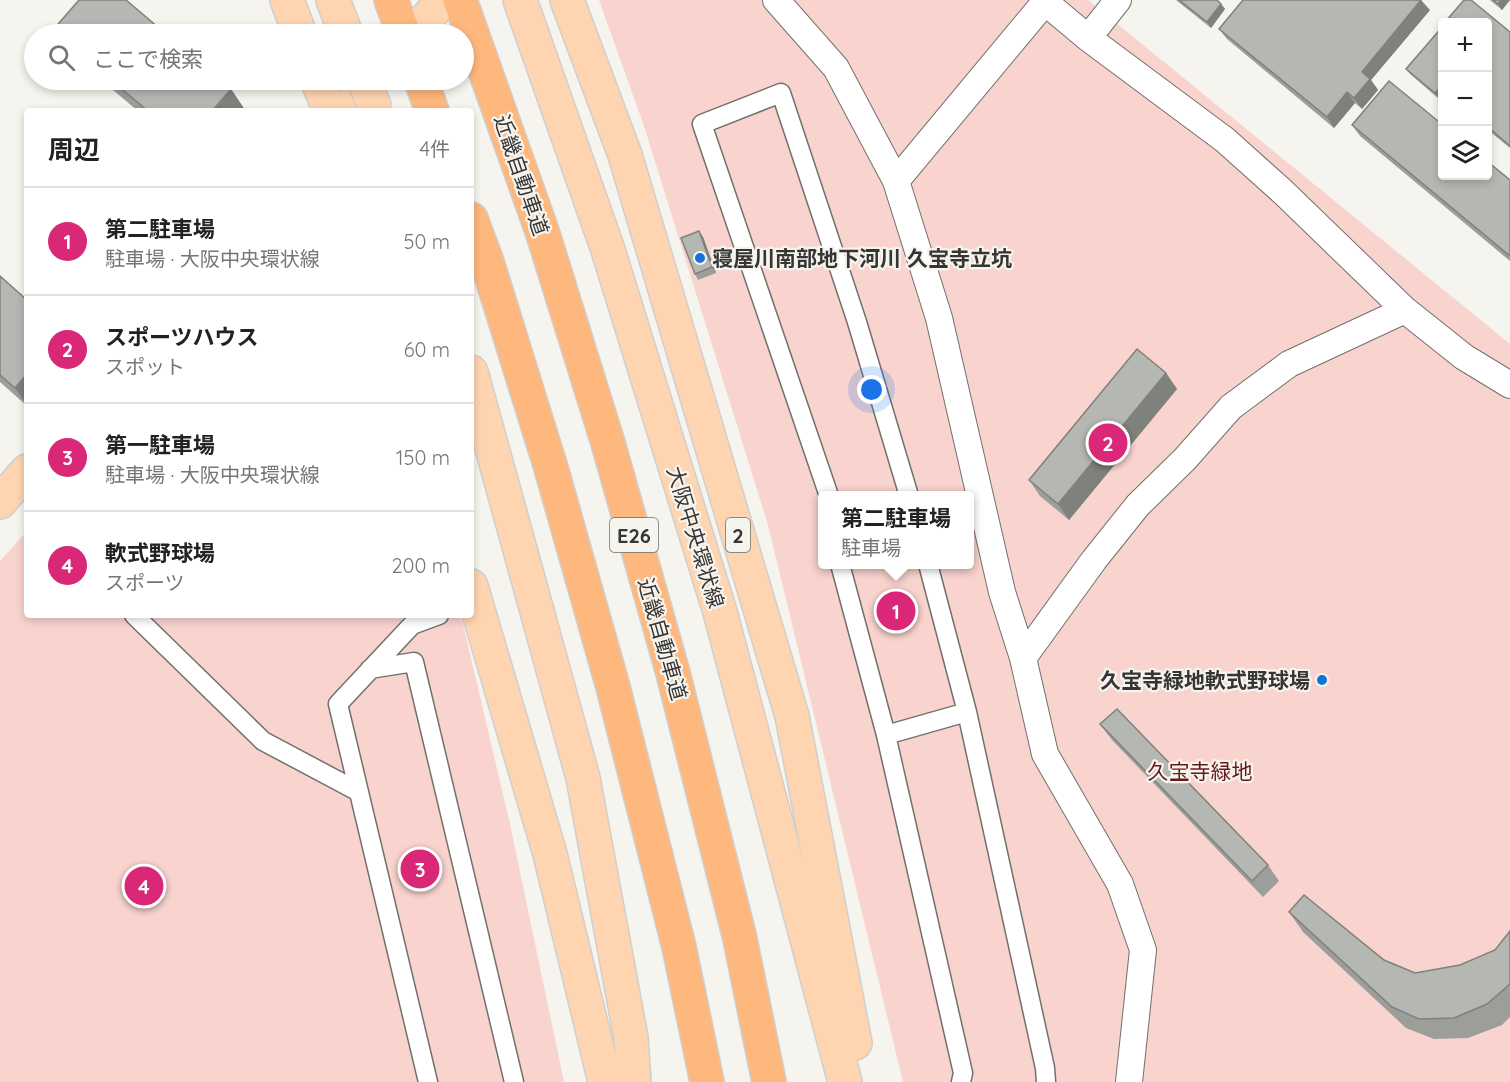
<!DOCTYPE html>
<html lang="ja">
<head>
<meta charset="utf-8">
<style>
  body { margin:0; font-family:Quicksand,"Noto Sans JP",sans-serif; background:#f2f2f2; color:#222 }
  .controls { position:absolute; right:18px; top:18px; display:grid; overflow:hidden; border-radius:6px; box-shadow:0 3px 9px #0003 }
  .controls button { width:54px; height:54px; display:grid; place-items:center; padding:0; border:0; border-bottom:2px solid #e0e0e0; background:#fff; color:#222; font:30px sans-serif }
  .you { position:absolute; left:872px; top:390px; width:21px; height:21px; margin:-15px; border:4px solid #fff; border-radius:50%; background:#1a73e8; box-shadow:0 0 0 9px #1a73e833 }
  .badge { display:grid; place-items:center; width:39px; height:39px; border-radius:50%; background:#db2777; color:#fff; font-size:20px; font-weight:700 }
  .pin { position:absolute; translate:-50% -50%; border:3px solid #fff; box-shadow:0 2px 6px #0006 }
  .popup { position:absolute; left:818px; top:491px; width:156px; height:78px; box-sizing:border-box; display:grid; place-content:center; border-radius:6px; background:#fff; filter:drop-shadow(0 2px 4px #0005); font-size:20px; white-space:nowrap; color:#767676 }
  .popup b { font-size:22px; color:#222 }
  .popup::after { content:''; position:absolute; left:50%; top:100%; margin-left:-12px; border:12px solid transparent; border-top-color:#fff }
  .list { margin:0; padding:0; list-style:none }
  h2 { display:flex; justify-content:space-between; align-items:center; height:78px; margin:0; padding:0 24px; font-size:26px }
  h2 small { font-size:20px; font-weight:400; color:#767676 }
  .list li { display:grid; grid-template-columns:39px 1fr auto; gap:18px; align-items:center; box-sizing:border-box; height:108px; padding:0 24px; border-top:2px solid #e0e0e0 }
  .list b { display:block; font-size:22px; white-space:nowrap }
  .list p { margin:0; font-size:20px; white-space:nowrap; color:#767676 }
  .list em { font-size:20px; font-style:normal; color:#767676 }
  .icon { flex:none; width:33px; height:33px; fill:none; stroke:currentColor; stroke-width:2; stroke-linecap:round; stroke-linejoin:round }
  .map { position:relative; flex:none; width:1510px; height:1082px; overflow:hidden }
  .search { position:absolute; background:#fff; box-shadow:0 3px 9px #0003; left:24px; top:24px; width:450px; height:66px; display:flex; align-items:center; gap:15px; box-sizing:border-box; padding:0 21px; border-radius:33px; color:#767676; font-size:22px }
  .panel { position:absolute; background:#fff; box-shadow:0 3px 9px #0003; left:24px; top:108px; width:450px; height:510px; border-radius:6px }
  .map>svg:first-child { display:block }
  .green { fill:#f9d3ce; fill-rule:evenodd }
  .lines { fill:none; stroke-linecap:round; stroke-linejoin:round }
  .service-casing { stroke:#72706b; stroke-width:21 }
  .pedestrian-casing { stroke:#72706b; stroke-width:28 }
  .primary-casing { stroke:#cfcfce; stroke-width:36 }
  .motorway-casing { stroke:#cfcfce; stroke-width:36 }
  .service { stroke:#fff; stroke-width:18 }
  .pedestrian { stroke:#fff; stroke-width:26 }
  .primary { stroke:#fed4b1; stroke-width:33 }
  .motorway { stroke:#feb77d; stroke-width:33 }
  .primary-bridge-casing { stroke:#cfcfce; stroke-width:36; stroke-linecap:butt }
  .primary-bridge { stroke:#fed4b1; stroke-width:33 }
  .wall { fill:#9c9e99 }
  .shaded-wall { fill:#7f817d }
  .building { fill:#b5b8b2; stroke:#7f817d; stroke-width:1.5 }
  .poi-dot { fill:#1672db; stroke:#f6f4ee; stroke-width:2 }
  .labels { text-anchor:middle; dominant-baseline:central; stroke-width:4.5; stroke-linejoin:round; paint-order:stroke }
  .shield { fill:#f6f4ee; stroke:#706e6b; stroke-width:1.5 }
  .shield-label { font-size:20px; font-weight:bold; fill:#363533 }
  .street-label { font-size:21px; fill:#363533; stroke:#f6f4ee }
  .poi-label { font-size:21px; font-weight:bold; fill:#363533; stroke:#f6f4ee; text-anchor:start }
  .park-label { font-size:21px; fill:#661916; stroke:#f6f4ee }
</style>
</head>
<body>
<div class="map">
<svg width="1510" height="1082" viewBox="0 0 1510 1082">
  <rect width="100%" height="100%" fill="#f6f4ee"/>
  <path class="green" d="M599,0H1088L1510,344V1082H903L768,525L644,126ZM822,496H970V564H822Z
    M27,531V615H459L463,624L510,824L564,1082H0V561Z"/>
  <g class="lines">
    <g class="service-casing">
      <path id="service" d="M829,496L702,124L781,93L857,322L909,496
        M840,564L886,735L963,1073L961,1082
        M928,564L967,712L1045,1068L1046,1082
        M134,615L263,741L359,792
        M370,669L414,662L514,1082
        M886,735L967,712
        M428,1082L338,704L412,625L439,615"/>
    </g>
    <g class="pedestrian-casing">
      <path id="pedestrian" d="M776,0L836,68L896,181L939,318L1002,592L1023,658L1045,754L1120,884L1143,950L1129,1082
        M1088,38L1118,0
        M896,181L1045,2L1088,38L1225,140L1283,192L1405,310L1464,357L1510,385
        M1023,658L1094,560L1138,505L1185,459L1231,407L1289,364L1405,310"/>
    </g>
    <g class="primary-casing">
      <path id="primary" d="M287,0L300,34
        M333,0L346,34
        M520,0L608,250L720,612L845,1082
        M567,0L625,155L792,716L855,1043
        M413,34L443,0
        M317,80L330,111
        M345,111L373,80
        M471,372L583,778L631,1038L634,1082
        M0,502L27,471
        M471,586L550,854L605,1082"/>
    </g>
    <g class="motorway-casing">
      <path id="motorway" d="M391,0L404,34
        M460,0L543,234L608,443L673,673L740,939L769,1082
        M421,80L432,111
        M471,219L487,262L551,468L613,687L679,947L707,1082"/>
    </g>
    <use href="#service" class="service"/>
    <use href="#pedestrian" class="pedestrian"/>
    <use href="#primary" class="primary"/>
    <use href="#motorway" class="motorway"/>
    <g class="primary-bridge-casing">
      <path id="primary-bridge" d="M364,80L376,111"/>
    </g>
    <use href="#primary-bridge" class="primary-bridge"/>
  </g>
  <path class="wall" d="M1176,0H1217L1221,4L1225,9L1211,28Z
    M1490,0H1510L1502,10Z
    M1430,10L1371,80L1378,90L1362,109L1355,103L1334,128L1227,39L1219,29Z
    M1488,22L1510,32V148L1488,130Z
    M1443,26V95L1439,99L1410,74L1406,69Z
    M101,80H219L231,89L245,110L244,111H138Z
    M1352,125L1510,180V261L1360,136Z
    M699,231L703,237L716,273L698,280L695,274Z
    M0,276L27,300V406L0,382Z
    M1166,373L1177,389L1069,520L1040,496L1029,480Z
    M1100,724L1268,865L1279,881L1263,897L1112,740Z
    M1289,912L1384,960L1415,973L1460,965L1495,950L1510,931V1017L1502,1025L1468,1038L1434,1039L1406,1028L1303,932Z"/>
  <path class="shaded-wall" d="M1421,0L1430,10L1371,80L1378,90L1362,109L1354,98L1362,72Z
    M1501,0H1510L1502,10L1498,4Z
    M1221,4L1225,9L1211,28L1207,22Z
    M1440,88L1443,91V95L1439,99L1435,93Z
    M231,89L245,110L244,111H212Z
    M1347,92L1355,103L1334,128L1327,117Z
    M699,231L703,237L716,273L712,267Z
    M1166,373L1177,389L1069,520L1058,504Z
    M27,374V405L15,388Z"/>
  <path class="building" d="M79,0H126L166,34H58L53,30Z
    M1179,0H1217L1221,4L1207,22Z
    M1243,0H1421L1362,72L1370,79L1354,98L1347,92L1327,117L1219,29Z
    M1464,0H1471L1510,32V146L1488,127V22H1445Z
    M1493,0H1501L1498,4Z
    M1443,26V90L1440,88L1435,93L1406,69Z
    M111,80H219L231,89L212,111H148Z
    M1389,81L1443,125V176H1488V162L1510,180V256L1352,125Z
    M699,231L712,267L695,274L681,238Z
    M0,276L27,300V374L15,388L0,375Z
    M1137,349L1166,373L1058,504L1029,480Z
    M1117,709L1268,865L1252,881L1100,724Z
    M1304,895L1384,960L1415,973L1460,965L1495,950L1510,931V984L1487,1004L1454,1018L1419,1019L1392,1007L1289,912Z"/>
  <g class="poi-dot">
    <circle cx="700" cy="258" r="6"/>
    <circle cx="1322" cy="680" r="6"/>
  </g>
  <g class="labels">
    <g class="shield">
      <rect x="610" y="518" width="48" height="34" rx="4.5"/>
      <rect x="726" y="518" width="24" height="34" rx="4.5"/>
    </g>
    <g class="shield-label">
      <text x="634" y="535">E26</text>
      <text x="738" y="535">2</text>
    </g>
    <g class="street-label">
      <text transform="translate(522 175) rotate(71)">近畿自動車道</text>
      <text transform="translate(696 537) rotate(73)">大阪中央環状線</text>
      <text transform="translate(663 639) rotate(74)">近畿自動車道</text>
    </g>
    <g class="poi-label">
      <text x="712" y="258">寝屋川南部地下河川 久宝寺立坑</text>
      <text x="1310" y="680" text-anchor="end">久宝寺緑地軟式野球場</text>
    </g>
    <g class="park-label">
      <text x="1200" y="771">久宝寺緑地</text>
    </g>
  </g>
</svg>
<div class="controls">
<button>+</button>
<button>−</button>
<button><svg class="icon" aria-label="layers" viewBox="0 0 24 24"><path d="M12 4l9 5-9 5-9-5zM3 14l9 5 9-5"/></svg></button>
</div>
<div class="you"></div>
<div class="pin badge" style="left:896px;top:611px">1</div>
<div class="popup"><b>第二駐車場</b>駐車場</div>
<div class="pin badge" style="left:1108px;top:443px">2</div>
<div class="pin badge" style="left:420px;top:869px">3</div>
<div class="pin badge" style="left:144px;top:886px">4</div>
<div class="search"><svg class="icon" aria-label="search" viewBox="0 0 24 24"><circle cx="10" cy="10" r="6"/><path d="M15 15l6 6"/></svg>ここで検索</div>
<section class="panel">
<h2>周辺<small>4件</small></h2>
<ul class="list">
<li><span class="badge">1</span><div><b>第二駐車場</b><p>駐車場 · 大阪中央環状線</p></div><em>50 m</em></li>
<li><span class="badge">2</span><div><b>スポーツハウス</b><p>スポット</p></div><em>60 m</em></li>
<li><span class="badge">3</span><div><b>第一駐車場</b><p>駐車場 · 大阪中央環状線</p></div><em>150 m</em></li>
<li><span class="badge">4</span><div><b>軟式野球場</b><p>スポーツ</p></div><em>200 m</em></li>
</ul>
</section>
</div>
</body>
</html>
